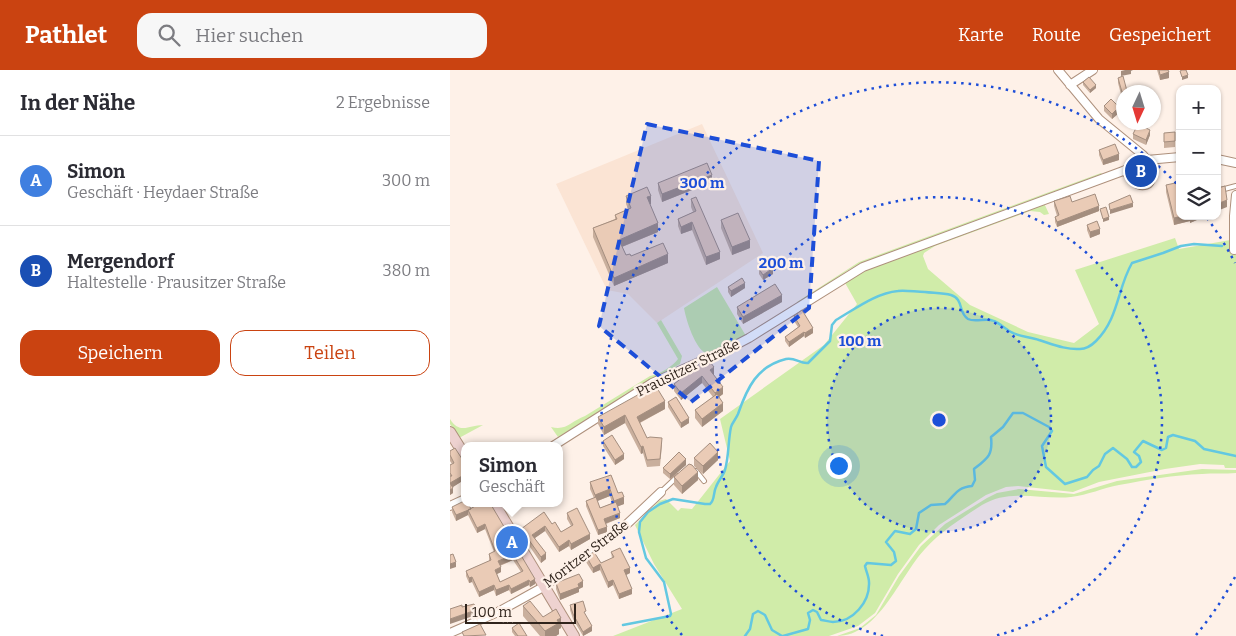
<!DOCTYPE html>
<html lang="de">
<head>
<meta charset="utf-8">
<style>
  body { margin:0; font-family:Bitter,serif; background:#f7f7f7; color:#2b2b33 }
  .controls { position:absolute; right:15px; top:15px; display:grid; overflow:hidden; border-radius:10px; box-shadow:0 1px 4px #0004 }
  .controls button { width:45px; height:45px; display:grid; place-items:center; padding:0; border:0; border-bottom:1px solid #e1e1e2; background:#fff; color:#2b2b33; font:25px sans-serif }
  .compass { position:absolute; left:666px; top:15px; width:45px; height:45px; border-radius:50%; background:#fff; box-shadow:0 1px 4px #0004; rotate:184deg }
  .scale { position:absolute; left:15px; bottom:12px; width:111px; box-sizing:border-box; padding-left:5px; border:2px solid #30241c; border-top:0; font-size:14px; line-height:18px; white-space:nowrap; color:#30241c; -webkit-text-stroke:4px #fef1e8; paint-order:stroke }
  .you { position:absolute; left:388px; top:395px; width:18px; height:18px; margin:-12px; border:4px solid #fff; border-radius:50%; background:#1a73e8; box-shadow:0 0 0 8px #1a73e833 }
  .badge { display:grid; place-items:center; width:32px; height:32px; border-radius:50%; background:#ca4311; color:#fff; font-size:16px; font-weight:700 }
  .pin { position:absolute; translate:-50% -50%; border:2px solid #fff; box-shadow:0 1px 5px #0006 }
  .popup { position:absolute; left:11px; top:372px; width:102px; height:65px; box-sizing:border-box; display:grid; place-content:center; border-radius:10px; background:#fff; filter:drop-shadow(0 1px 4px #0005); font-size:16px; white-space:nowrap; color:#7c7c81 }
  .popup b { font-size:19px; color:#2b2b33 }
  .popup::after { content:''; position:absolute; left:50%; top:100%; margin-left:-10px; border:10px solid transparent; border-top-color:#fff }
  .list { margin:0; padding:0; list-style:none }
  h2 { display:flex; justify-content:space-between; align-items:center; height:65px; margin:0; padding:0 20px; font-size:21px }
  h2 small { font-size:16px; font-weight:400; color:#7c7c81 }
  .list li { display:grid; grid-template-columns:32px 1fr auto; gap:15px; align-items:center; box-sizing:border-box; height:90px; padding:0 20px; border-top:1px solid #e1e1e2 }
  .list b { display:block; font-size:19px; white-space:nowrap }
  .list p { margin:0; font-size:16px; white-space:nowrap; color:#7c7c81 }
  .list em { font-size:16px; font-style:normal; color:#7c7c81 }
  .actions { display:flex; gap:10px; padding:15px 20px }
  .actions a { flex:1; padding:11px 0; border:1px solid #ca4311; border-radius:15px; text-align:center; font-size:18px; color:#ca4311 }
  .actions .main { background:#ca4311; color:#fff }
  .icon { flex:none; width:28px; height:28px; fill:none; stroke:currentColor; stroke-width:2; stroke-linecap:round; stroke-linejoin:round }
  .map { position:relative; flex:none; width:786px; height:566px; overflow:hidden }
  header { display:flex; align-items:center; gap:30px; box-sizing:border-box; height:70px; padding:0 25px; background:#ca4311; color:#fff }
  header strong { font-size:24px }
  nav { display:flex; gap:28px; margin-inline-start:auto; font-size:18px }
  .search { width:350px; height:45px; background:#f7f7f7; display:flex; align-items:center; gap:12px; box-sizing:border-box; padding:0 18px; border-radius:15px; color:#7c7c81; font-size:19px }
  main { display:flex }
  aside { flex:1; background:#fff }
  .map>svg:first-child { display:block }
  .built { fill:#fbe4d4 }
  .green { fill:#d0eca9 }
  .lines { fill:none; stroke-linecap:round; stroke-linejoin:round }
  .stream { stroke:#63c8e1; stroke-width:2.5 }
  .lane-casing { stroke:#ae907c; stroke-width:6 }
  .street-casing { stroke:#ae907c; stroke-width:10 }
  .secondary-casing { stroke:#ae907c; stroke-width:12 }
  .lane { stroke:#fff; stroke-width:4 }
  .street { stroke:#fff; stroke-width:8 }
  .secondary { stroke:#eed2d0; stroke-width:10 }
  .wall { fill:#c9af9d; fill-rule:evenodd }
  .shaded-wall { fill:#a48e7f }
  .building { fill:#eacbb6; stroke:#a48e7f; fill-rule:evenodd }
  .marked { fill:#1d4ed8; fill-opacity:0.2; stroke:#1d4ed8; stroke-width:4; stroke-dasharray:10 6; stroke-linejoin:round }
  .ring { fill:none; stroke:#1d4ed8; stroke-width:2.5; stroke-dasharray:2.5 5 }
  .labels { text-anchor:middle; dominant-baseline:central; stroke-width:4.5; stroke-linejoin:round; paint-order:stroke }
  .street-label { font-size:14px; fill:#30241c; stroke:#fef1e8 }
  .centre { fill:#1d4ed8; stroke:#fef1e8; stroke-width:2.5 }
  .ring-label { font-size:15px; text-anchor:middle; font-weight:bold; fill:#1d4ed8; stroke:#fef1e8; stroke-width:4.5; stroke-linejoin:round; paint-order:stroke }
</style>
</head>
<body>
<header>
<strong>Pathlet</strong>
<div class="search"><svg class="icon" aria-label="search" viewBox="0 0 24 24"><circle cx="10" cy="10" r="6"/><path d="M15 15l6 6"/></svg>Hier suchen</div>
<nav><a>Karte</a><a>Route</a><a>Gespeichert</a></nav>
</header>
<main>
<aside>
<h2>In der Nähe<small>2 Ergebnisse</small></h2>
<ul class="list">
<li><span class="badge" style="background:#3f7fe0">A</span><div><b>Simon</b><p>Geschäft · Heydaer Straße</p></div><em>300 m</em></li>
<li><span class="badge" style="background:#1a4fb4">B</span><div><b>Mergendorf</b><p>Haltestelle · Prausitzer Straße</p></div><em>380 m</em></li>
</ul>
<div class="actions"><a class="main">Speichern</a><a>Teilen</a></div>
</aside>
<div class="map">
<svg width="786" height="566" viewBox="0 0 786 566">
  <rect width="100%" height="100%" fill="#fef1e8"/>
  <path class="built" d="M252,54L313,183L207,253L178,224L157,220L106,114Z"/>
  <path class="green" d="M651,103L652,104L410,194L400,199L348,234L347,232L409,192Z
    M594,133L599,144L594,145L590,142L580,141L485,176L474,183L473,186L478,199L520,235L578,262L624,273L649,254L625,200L725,168L729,179L786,169V398H775L774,395L750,394L715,399L649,412L623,422L568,416L556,417L536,425L489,455L469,475L448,504L425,543L408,556L379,566H163L232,539L204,494L185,455L209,431L216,429L228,441L231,438L242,439L280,391L270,349L374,275L407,234L394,211L414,199Z
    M267,217L296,266L278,276L257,284C245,279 236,250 234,238Z
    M211,250L232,286L230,294L175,324L159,336L108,367L101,357C117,361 121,351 135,346L200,306C210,304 222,297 228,289L207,253Z
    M0,349C10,365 19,355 33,355L9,368L0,354Z
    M752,399L786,400V403C775,404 763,403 752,404C724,405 696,410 669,415C653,418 638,425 621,427C591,430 560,418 532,435C512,448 491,461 475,479C449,507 429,566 387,566L410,558L426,545L449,506L471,476L495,454L537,428L547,423L569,419L624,424L667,411Z"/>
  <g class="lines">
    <path class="stream" d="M173,555L220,546L221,544L214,512L196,488L189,462L190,452L198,442L210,434L223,429L255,434H260C265,430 263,423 266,417C268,411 273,406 275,400C279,386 278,371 281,357C282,353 286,349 288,344C297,318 307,296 336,289C345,287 350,294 358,293L380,271L382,255L386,250C405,239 426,223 448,221C456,220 466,222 475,222C483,223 493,223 501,225C514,229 508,243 518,249C526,253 536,247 544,251C551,254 556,260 563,263C571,267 581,267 589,270C602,274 616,280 630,279C636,279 642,275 646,271C669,248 667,219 682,193L713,183L731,176L744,174L772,176
      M295,566L300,559L303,544L308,541L315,545L322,560L332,566
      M333,566L358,559L360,550L358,543L363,540L367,542L371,550C374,550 379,552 383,552C403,552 420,532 419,512C419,507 416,501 415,496L417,493L441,495L446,491L444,482L436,472L445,461L460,464L466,459L469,443L481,435L495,434C506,425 505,418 522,416L525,410L524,399C538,388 543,385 541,367L553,357L563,343H573L599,357L602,361L592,376L596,397L615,414L637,407L643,400L649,396L655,384L663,378L677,389L682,397H686L691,392L689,386L684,382L693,371L712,380L716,378L718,367L723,365L745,371L754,379L786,386"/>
    <g class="lane-casing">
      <path id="lane" d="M673,101C677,106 683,116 690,117C709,119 702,99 697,90
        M767,121L786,116
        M246,401L254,411
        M211,422L228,406"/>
    </g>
    <g class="street-casing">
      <path id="street" d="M608,0L649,49L693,85L697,90
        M620,15L643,0
        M767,89L786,93
        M784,180V146L786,125
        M103,376L202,313L278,279L299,268L413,197L673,101L697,90L730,87
        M0,436L15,429
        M0,563L48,542L95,516L177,454L211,422"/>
    </g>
    <g class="secondary-casing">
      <path id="secondary" d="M0,362L15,386
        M44,433L124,566"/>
    </g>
    <use href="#lane" class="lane"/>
    <use href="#street" class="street"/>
    <use href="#secondary" class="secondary"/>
  </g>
  <path class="wall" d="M707,0H718L719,8L710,10Z
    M668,8L677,22H674V27L672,28L668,13Z
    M633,12L646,18L640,23L633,15Z
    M654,36L669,43L662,49L654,41Z
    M714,63L725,71V77L714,78Z
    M683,64L700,65L696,75L683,69Z
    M649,80L669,90L653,95L649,85Z
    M262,112L212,132L208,120V113Z
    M716,115L730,146H756L740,153V151L724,155L716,122Z
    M176,126L201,134H200L208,162L172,177L176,185L218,193L164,216L143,167V158L165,149V145L178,139L176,134Z
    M241,129L270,189L256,195L242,160L231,164L228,156V149L243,142L241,137Z
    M604,131L622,132L649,141L607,157L605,152V147L607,146L604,136Z
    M271,150L300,178L282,185L271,158Z
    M637,155L650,164L640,168L637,160Z
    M309,199L323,204L313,210L309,204Z
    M278,217L295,218L281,227L278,222Z
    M332,232L293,254L287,244V237Z
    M344,246L363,263L355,268L354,266L339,277L335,271V267L348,257L344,251Z
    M257,288L264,304L263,305L273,324L269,327L273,341L252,357L245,348V340L263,327L252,313L231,330L224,321V314Z
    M218,332L239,353L231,358L218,337Z
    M215,339L190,353L197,368L212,375L210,396L197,397L193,383L191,384L175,353L154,365L148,354V347Z
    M153,371L174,389L165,395L153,376Z
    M0,381L14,392V410L2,417L3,423L0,425V395L2,394L0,391Z
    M244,388L268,390L253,404L244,396Z
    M236,395L220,409L213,403V398Z
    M224,407L248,410L232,424L224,415Z
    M140,412L168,423L174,434L168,436L170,448L156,454L157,462L148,465L136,436V431L144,428L140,419ZM160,426L162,433L150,438L147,431Z
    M31,433L85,514L80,517L79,515L61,524L59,520L46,526L44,520L29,527L22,512L19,513L16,506V501L39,491V484L44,482L35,459L27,463L18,445L6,451L2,442V437L21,439ZM63,490L71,502L50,512L47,504L51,502L50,496Z
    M117,443L140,469L121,480L119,476L109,482L95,461L85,468L96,489L91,493L71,464V459L102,454L111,462L121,456L117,449Z
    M161,482L180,503L176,505L182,524L169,529L163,515L158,518L150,500L143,503L136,492V486L151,493L162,488Z
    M106,513L133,517L129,519V522L110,530L106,519Z
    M120,535L142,561L133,566L123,549L120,540Z
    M73,536L111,558L109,559V564L106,566H90L73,546Z
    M62,558L77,566H65L62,562Z"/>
  <path class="shaded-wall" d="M675,0H683L681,1V4L671,6V1Z
    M719,2V8L710,10V5Z
    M738,5V8L732,10V7Z
    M646,15V18L640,23V20Z
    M677,21V22H674V27L672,28V22Z
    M669,37V43L662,49V44Z
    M700,60V65L696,75V70Z
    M669,84V90L653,95V90Z
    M262,105V112L212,132V124Z
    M201,126V134L197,136V127Z
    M777,130V137L767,141V134Z
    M683,133V137L660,144V140Z
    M649,136V141L607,157V152Z
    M732,146H740V151L724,155V148Z
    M740,146H756L740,153Z
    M659,147V150L653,152V149Z
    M242,152V160L231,164V157Z
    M208,153V162L169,178V170Z
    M650,159V164L640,168V162Z
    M300,170V178L282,185V177Z
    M270,182V189L256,195V187Z
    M218,184V193L164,216V208Z
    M323,198V204L313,210V205Z
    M295,213V218L281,227V221Z
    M332,225V232L293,254V247Z
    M363,258V263L355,268V263Z
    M354,262V266L339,277V272Z
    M264,297V304L260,308V300Z
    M252,306V313L231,330V323Z
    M273,317V324L265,330V323Z
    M215,331V339L187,354V347Z
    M273,333V341L252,357V349Z
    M175,345V353L154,365V357Z
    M239,348V353L231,358V353Z
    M193,376V383L191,384V377Z
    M268,382V390L253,404V396Z
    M174,384V389L165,395V390Z
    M236,389V395L220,409V404Z
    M112,394V401L110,402V395Z
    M248,402V410L232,424V416Z
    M14,405V410L0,419V413Z
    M3,418V423L0,425V420Z
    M160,419V426L145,432V425Z
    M174,427V434L164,438V431Z
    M21,439L18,440V445L6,451V445Z
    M170,443V448L154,454V449Z
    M35,454V459L27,463V458Z
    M95,456V461L82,470V465Z
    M157,457V462L148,465V460Z
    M140,464V469L121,480V474Z
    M119,470V476L109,482V477Z
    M96,483V489L91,493V487Z
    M63,485V490L48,496V491Z
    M6,492V497L0,499V494Z
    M150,494V500L143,503V498Z
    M51,497V502L45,505V500Z
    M180,498V503L174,506V500Z
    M22,507V512L19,513V508Z
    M85,509V514L80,517V512Z
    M79,510V515L61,524V519Z
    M163,510V515L158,518V512Z
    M133,511V517L129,519V522L110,530V524L128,514Z
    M44,515V520L29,527V522Z
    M59,515V520L46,526V520Z
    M182,519V524L169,529V524Z
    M26,540V545L0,554V549Z
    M111,548V558L109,559V564L106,566H95V561L107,550Z
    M142,556V561L133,566V562Z"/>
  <path class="building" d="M709,0H718L719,2L710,5Z
    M732,0H736L738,5L732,7L730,1Z
    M673,6L677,21L672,22L668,8Z
    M639,7L646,15L640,20L633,12Z
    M697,19L698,22H686Z
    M661,29L669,37L662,44L654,36Z
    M688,54L700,60L696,70L683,64Z
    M725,62V71L714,72V63Z
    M665,74L669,84L653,90L649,80Z
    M257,93L262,105L212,124L208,113Z
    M730,112V146H732L724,148L716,115Z
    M775,116L777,130L767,134V127L769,126L768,118Z
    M197,117L201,126L197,127L208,153L169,170L176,185L180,184L181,186L213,173L218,184L164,208L143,158L167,149L165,145L181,138L176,126Z
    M645,124L649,136L607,152L605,147L609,145L604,131L620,126L622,132Z
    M680,125L683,133L660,140L659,134Z
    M246,127L270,182L256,187L242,152L231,157L228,149L246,141L241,129Z
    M656,137L659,147L653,149L650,139Z
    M288,143L300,170L282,177L271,150Z
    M647,151L650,159L640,162L637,155Z
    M320,192L323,198L313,205L309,199Z
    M292,208L295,213L281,221L278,217Z
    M325,214L332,225L293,247L287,237Z
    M352,240L363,258L355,263L354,262L339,272L335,267L350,256L344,246Z
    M257,288L264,297L260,300L273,317L265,323L252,306L231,323L224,314Z
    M202,317L204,320L207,318L215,331L187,347L197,368L200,367L212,368L210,389L197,390L193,376L191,377L175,345L154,357L148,347Z
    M267,324L273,333L252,349L245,340Z
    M226,327L239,348L231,353L218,332Z
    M162,365L174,384L165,390L153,371Z
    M260,373L268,382L253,396L244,388Z
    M5,378L14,392V405L0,413L3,418L0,420V406H2L0,403V395L4,393L0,385V381Z
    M229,382L236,389L220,404L213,398Z
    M239,394L242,395L248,402L232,416L224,407Z
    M161,405L168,423L172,422L174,427L164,431L160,419L145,425L140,412Z
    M146,427L150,438L166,432L170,443L154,449L157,457L148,460L136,431Z
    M14,431V433H18L21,439L6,445L2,437Z
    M31,433H40L85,509L80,512L79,510L61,519L59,515L46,520L44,515L29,522L22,507L19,508L16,501L41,490L39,484L45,481L35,454L27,458L18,440ZM63,485L73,501L50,512L45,500L51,497L48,491Z
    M127,438L140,464L121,474L119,470L109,477L95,456L82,465L96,483L91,487L71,459L94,442L102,454L105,452L111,462L123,455L117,443Z
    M170,478L180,498L174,500L182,519L169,524L163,510L158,512L150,494L143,498L136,486L144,482L151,493L164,487L161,482Z
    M3,484L6,492L0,494V485Z
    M129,504L133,511L128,514L129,517L110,524L106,513Z
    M80,531L93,547L106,539L111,548L107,550L109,553L95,561L73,536Z
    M133,531L136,541L134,542L142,556L133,562L123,544L120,535Z
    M24,534L26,540L0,549V539L12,535V537Z
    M69,553L77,566H68L62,558Z
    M30,554L36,565L14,566L12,562Z"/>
  <path class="marked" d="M197,54L369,91L359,238L241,332L149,256Z"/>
  <circle cx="489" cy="350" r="112" fill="#1d4ed8" fill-opacity=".12"/>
  <g class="ring">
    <circle cx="489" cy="350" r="112"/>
    <path d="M433 566A223 223 0 1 1 545 566"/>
    <path d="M785 507A335 335 0 0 1 746 565M232 565A335 335 0 0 1 728 115M757 148A335 335 0 0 1 785 193"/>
  </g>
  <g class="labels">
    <g class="street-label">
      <text transform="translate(238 298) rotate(-26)">Prausitzer Straße</text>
      <text transform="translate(136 484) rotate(-37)">Moritzer Straße</text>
    </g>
  </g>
  <circle cx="489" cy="350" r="8" class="centre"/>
  <g class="ring-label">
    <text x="252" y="118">300 m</text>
    <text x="331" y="198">200 m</text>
    <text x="410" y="276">100 m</text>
  </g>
</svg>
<div class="controls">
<button>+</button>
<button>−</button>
<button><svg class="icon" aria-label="layers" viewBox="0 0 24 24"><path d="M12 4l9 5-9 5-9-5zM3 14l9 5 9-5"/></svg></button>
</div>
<svg class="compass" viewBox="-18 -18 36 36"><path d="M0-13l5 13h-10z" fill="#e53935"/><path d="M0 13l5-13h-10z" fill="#7c7c81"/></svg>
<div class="scale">100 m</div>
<div class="you"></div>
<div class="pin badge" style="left:62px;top:472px;background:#3f7fe0">A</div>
<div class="popup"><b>Simon</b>Geschäft</div>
<div class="pin badge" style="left:691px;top:101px;background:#1a4fb4">B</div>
</div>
</main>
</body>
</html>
